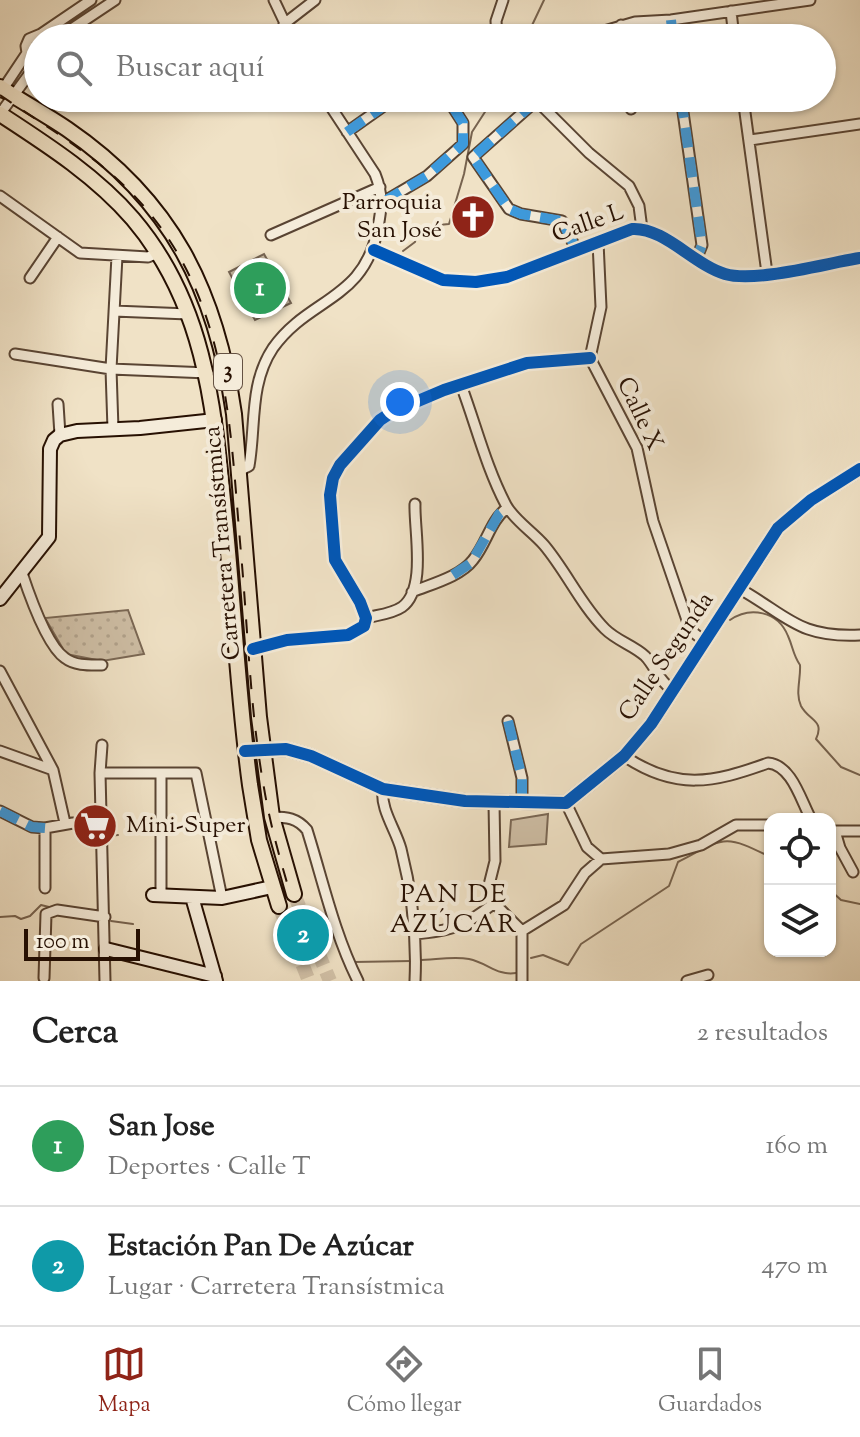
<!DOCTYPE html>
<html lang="es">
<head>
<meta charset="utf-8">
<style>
  body { margin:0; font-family:"Sorts Mill Goudy",serif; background:#f6f6f6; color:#222 }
  .controls { position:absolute; right:24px; bottom:24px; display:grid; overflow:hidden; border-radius:16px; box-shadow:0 2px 6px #0004 }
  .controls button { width:72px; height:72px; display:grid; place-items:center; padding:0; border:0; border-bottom:2px solid #e0e0e0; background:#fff; color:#222; font:40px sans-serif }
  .scale { position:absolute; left:24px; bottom:20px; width:116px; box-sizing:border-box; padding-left:8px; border:4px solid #271002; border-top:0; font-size:22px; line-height:28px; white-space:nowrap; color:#271002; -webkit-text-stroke:6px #f5ecda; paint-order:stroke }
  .you { position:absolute; left:400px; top:402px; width:28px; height:28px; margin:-20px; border:6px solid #fff; border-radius:50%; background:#1a73e8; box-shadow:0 0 0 12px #1a73e833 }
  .badge { display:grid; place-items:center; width:52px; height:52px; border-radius:50%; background:#8f2418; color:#fff; font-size:26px; font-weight:700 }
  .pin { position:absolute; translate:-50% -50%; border:4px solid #fff; box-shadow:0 2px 8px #0006 }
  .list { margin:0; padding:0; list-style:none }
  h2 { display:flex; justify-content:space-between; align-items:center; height:104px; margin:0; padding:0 32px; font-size:34px }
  h2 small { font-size:26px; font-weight:400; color:#767676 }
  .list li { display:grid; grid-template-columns:52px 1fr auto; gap:24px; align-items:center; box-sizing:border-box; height:120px; padding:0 32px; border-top:2px solid #e0e0e0 }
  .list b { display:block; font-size:30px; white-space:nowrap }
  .list p { margin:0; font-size:26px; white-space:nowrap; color:#767676 }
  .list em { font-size:26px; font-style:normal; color:#767676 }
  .icon { flex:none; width:44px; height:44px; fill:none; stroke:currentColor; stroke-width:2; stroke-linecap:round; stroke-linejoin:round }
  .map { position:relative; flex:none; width:860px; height:981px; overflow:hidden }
  .search { position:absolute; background:#fff; box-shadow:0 2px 6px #0004; left:24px; right:24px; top:24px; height:88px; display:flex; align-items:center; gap:20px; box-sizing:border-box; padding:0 28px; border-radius:44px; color:#767676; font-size:30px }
  .sheet { height:344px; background:#fff }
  nav { display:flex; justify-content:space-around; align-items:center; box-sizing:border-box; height:112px; border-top:2px solid #e0e0e0; background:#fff; font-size:22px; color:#767676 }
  nav a { display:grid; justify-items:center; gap:4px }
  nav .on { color:#8f2418 }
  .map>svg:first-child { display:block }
  .green { fill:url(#green-dots); stroke:#7a6754; stroke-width:2 }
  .pitch { fill:#cebea5; stroke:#7a6754; stroke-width:2 }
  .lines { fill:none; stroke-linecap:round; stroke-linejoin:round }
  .stream { stroke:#77634f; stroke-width:2 }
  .primary-tunnel { stroke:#d2c2a9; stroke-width:14; stroke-dasharray:14 7; stroke-linecap:butt }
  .street-casing { stroke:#594433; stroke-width:13 }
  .secondary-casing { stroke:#271002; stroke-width:16 }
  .primary-casing { stroke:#271002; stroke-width:18 }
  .street { stroke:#f5ecda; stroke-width:9 }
  .secondary { stroke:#f5ecda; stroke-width:12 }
  .primary { stroke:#f0e2c6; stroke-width:14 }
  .rail { stroke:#271002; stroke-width:2; stroke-dasharray:14 14; stroke-linecap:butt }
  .quiet { stroke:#3d9add; stroke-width:10; stroke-dasharray:20 10; stroke-linecap:butt }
  .cycleway-casing { stroke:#f5ecda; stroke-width:17 }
  .cycleway { stroke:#0057b8; stroke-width:12 }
  .labels { text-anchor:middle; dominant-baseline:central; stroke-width:8; stroke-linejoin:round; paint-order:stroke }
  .shield { fill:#f5ecda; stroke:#655243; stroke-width:2 }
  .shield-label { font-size:22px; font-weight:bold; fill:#271002 }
  .poi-label { font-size:24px; fill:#271002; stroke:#f5ecda; text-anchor:end }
  .street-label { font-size:24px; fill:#271002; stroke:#f5ecda }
  .neighbourhood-label { font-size:26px; letter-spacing:2px; fill:#271002; stroke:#f5ecda }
</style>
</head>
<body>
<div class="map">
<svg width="860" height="981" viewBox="0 0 860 981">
  <defs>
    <pattern id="green-dots" width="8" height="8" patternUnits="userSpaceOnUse" patternTransform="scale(2)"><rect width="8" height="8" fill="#cebea5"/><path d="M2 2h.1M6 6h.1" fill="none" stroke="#b1a28c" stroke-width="1.8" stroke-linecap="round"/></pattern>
  </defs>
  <rect width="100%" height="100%" fill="#f0e2c6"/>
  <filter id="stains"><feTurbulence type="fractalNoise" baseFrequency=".0025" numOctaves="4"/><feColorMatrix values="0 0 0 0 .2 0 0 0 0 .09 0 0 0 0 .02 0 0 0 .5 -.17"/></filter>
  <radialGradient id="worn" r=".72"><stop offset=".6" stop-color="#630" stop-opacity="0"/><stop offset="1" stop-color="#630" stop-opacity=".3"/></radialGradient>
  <path class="green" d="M128,610L144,654L102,661L66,654L45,618Z"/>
  <path class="pitch" d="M264,254L291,303L255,320L229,272Z
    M548,814L546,844L509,847L511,820Z"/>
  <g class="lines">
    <path class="stream" d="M526,38L544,0
      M403,251L415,242L418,227L449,224L464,174L472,132L494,98
      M730,620C750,606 778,611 788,636C793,647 793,655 800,665C801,678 795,694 801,706C809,721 825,720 816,739L841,767L860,775
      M108,836L118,835
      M830,890L841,900L860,904
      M0,917L15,916L21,919L30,916L41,905L53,908
      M111,921L133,924
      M531,958L543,955L568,965L581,944L669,886L678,862C724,838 723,833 770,857
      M418,960C434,960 453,956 469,959C488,963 497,976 516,973
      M354,962L411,961"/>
    <path class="primary-tunnel" d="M294,894L330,981
      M279,906L309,981"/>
    <g class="street-casing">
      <path id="street" d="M274,0L292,38
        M731,11L734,38
        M671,20L673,38
        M284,24L315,0
        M621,25L622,38
        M41,34L91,0
        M58,38L115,0
        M497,38L496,21L503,0
        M596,38L604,31L635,22L671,20L810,0
        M1,92L27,53L26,46L29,39L41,34L49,38
        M534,98L589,153L629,186L639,206L642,229
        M630,98L631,109
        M681,98L702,245L696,260
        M743,98L767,273
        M536,101L473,157L509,209L521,214L562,221L576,249
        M0,114L38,62
        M347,132L395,98
        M750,140L860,124
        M0,196L80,253L148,257L158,253
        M383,202L427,176L463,144V123L447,98
        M271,235L380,187
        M598,242L601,307L590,358L637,448L653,521L688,623L694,633L704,641
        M374,250L443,280L476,282L507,277L632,229C664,227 694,265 725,274C756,283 827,263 860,258
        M30,278L58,237
        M114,311L188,314
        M15,354L111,369L208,373
        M461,385C476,425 486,467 506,505C514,520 533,532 544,545C566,571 581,605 605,629C617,641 633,645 645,656C655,666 659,682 672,689
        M58,404L60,435
        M113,429L111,369L117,256
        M239,471L249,466C256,426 249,384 273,348C309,297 365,301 378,227C382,207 383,194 375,174L325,98
        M22,573C29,594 47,646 65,658C75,666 90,665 102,665
        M740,589C788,616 798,638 860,635
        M412,592C431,584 460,577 473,560C487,543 490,521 507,508
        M366,618C377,615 392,614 402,607C427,589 414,530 415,504
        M253,649L287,640L348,635L364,626L366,618L360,602L335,560L330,495L333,478L340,465L380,420L392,412L444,390L527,363L590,358
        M0,671L53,770L65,823
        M508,721L522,778V802
        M102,745L100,773L105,981
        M0,751L53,770
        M624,756C676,791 713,783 768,763C792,765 801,801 811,819
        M100,773H196L222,898
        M161,773V896
        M383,789C380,809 396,830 401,849C412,892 417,937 415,981
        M494,803L495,861L488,889L490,899L522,931
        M566,803L587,847L601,859
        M0,811L32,827L45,828L73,823L101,836
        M272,817C287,817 297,818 307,830C323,881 334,933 358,981
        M833,831H860
        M835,831L840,848L853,872
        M45,888V828
        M522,931L564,905L585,873L601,859L669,854L701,845L736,825H770
        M522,931V981
        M414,934C451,931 464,927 493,904
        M44,978L46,914L57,910L105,917
        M687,981L708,975"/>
    </g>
    <g class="secondary-casing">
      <path id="secondary" d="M0,599L49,537L50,449L54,440L60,435L77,431L140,428L215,420
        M245,751L286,749L311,756L383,789L465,801L566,803L624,756L651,724L778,528L811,500L860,469
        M153,895L222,898L272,887
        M192,897L216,981
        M106,949L215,976"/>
    </g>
    <g class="primary-casing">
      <path id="primary" d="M0,87C22,102 45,114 67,129C172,201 216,290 234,414L259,717L272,817L294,894
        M0,114C46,144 96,176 133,219C207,306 214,411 225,520C234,608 238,697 250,785L259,840L279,906"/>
    </g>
    <use href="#street" class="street"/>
    <use href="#secondary" class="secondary"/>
    <use href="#primary" class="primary"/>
    <path class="rail" d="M0,95C51,130 107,162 147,210C230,309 230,431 241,553C248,631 250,711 264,788C270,824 280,859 290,893"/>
    <path class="quiet" d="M671,20L673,38
      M621,25L622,38
      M630,98L631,109
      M681,98L702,245L696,260
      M536,101L473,157L509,209L521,214L562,221L576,249
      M347,132L395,98
      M383,202L427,176L463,144V123L447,98
      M453,575L471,563L499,514L507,508
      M508,721L522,778V802
      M0,811L32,827L45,828"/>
    <g class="cycleway-casing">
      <path id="cycleway" d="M374,250L443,280L476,282L507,277L632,229C664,227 694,265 725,274C756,283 827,263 860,258
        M253,649L287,640L348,635L364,626L366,618L360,602L335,560L330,495L333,478L340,465L380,420L392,412L444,390L527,363L590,358
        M245,751L286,749L311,756L383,789L465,801L566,803L624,756L651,724L778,528L811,500L860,469"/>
    </g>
    <use href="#cycleway" class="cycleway"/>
  </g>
  <defs>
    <g id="church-disc" transform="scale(2.3)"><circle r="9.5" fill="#8f2418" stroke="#f5ecda"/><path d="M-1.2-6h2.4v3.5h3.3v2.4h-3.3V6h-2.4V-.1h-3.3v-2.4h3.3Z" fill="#fff"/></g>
    <g id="supermarket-disc" transform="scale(2.3)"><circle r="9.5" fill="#8f2418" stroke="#f5ecda"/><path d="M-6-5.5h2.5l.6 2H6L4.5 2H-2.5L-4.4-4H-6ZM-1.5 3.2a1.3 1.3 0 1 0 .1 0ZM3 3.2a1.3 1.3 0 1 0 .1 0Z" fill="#fff"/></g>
  </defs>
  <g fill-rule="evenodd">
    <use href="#church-disc" x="473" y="217"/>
    <use href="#supermarket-disc" x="95" y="826"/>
  </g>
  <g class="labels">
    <rect class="shield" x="214" y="354" width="28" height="36" rx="6"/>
    <g class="shield-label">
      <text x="228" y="372">3</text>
    </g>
    <g class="poi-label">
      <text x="442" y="203">Parroquia<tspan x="442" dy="28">San José</tspan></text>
      <text x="126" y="826" text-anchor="start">Mini-Super</text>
    </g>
    <g class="street-label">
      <text transform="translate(588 224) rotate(-19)">Calle L</text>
      <text transform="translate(639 414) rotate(65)">Calle X</text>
      <text transform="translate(223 543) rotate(-95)">Carretera Transístmica</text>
      <text transform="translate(667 657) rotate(-56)">Calle Segunda</text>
    </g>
    <g class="neighbourhood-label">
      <text x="454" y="895">PAN DE<tspan x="454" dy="30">AZÚCAR</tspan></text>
    </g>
  </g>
  <rect width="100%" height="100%" filter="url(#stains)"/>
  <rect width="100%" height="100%" fill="url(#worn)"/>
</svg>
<div class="controls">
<button><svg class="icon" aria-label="locate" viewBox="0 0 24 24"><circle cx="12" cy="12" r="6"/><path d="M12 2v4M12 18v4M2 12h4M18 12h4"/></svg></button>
<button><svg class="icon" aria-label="layers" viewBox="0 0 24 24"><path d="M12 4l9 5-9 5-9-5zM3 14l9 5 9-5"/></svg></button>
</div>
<div class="scale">100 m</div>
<div class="you"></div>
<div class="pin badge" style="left:260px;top:288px;background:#2e9e5b">1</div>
<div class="pin badge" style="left:303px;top:935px;background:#0f9aa8">2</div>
<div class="search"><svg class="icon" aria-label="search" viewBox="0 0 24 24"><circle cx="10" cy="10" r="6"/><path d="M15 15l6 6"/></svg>Buscar aquí</div>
</div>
<section class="sheet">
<h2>Cerca<small>2 resultados</small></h2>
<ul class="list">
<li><span class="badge" style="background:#2e9e5b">1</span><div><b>San Jose</b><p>Deportes · Calle T</p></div><em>160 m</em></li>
<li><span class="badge" style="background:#0f9aa8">2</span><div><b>Estación Pan De Azúcar</b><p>Lugar · Carretera Transístmica</p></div><em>470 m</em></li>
</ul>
</section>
<nav>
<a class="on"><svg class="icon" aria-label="map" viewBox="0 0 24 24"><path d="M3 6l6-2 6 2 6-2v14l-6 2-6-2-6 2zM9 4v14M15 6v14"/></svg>Mapa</a>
<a><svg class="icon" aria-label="directions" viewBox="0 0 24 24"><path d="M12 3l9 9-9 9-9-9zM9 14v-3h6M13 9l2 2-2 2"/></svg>Cómo llegar</a>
<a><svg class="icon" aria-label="saved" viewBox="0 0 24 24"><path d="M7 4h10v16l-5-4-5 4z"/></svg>Guardados</a>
</nav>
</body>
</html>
